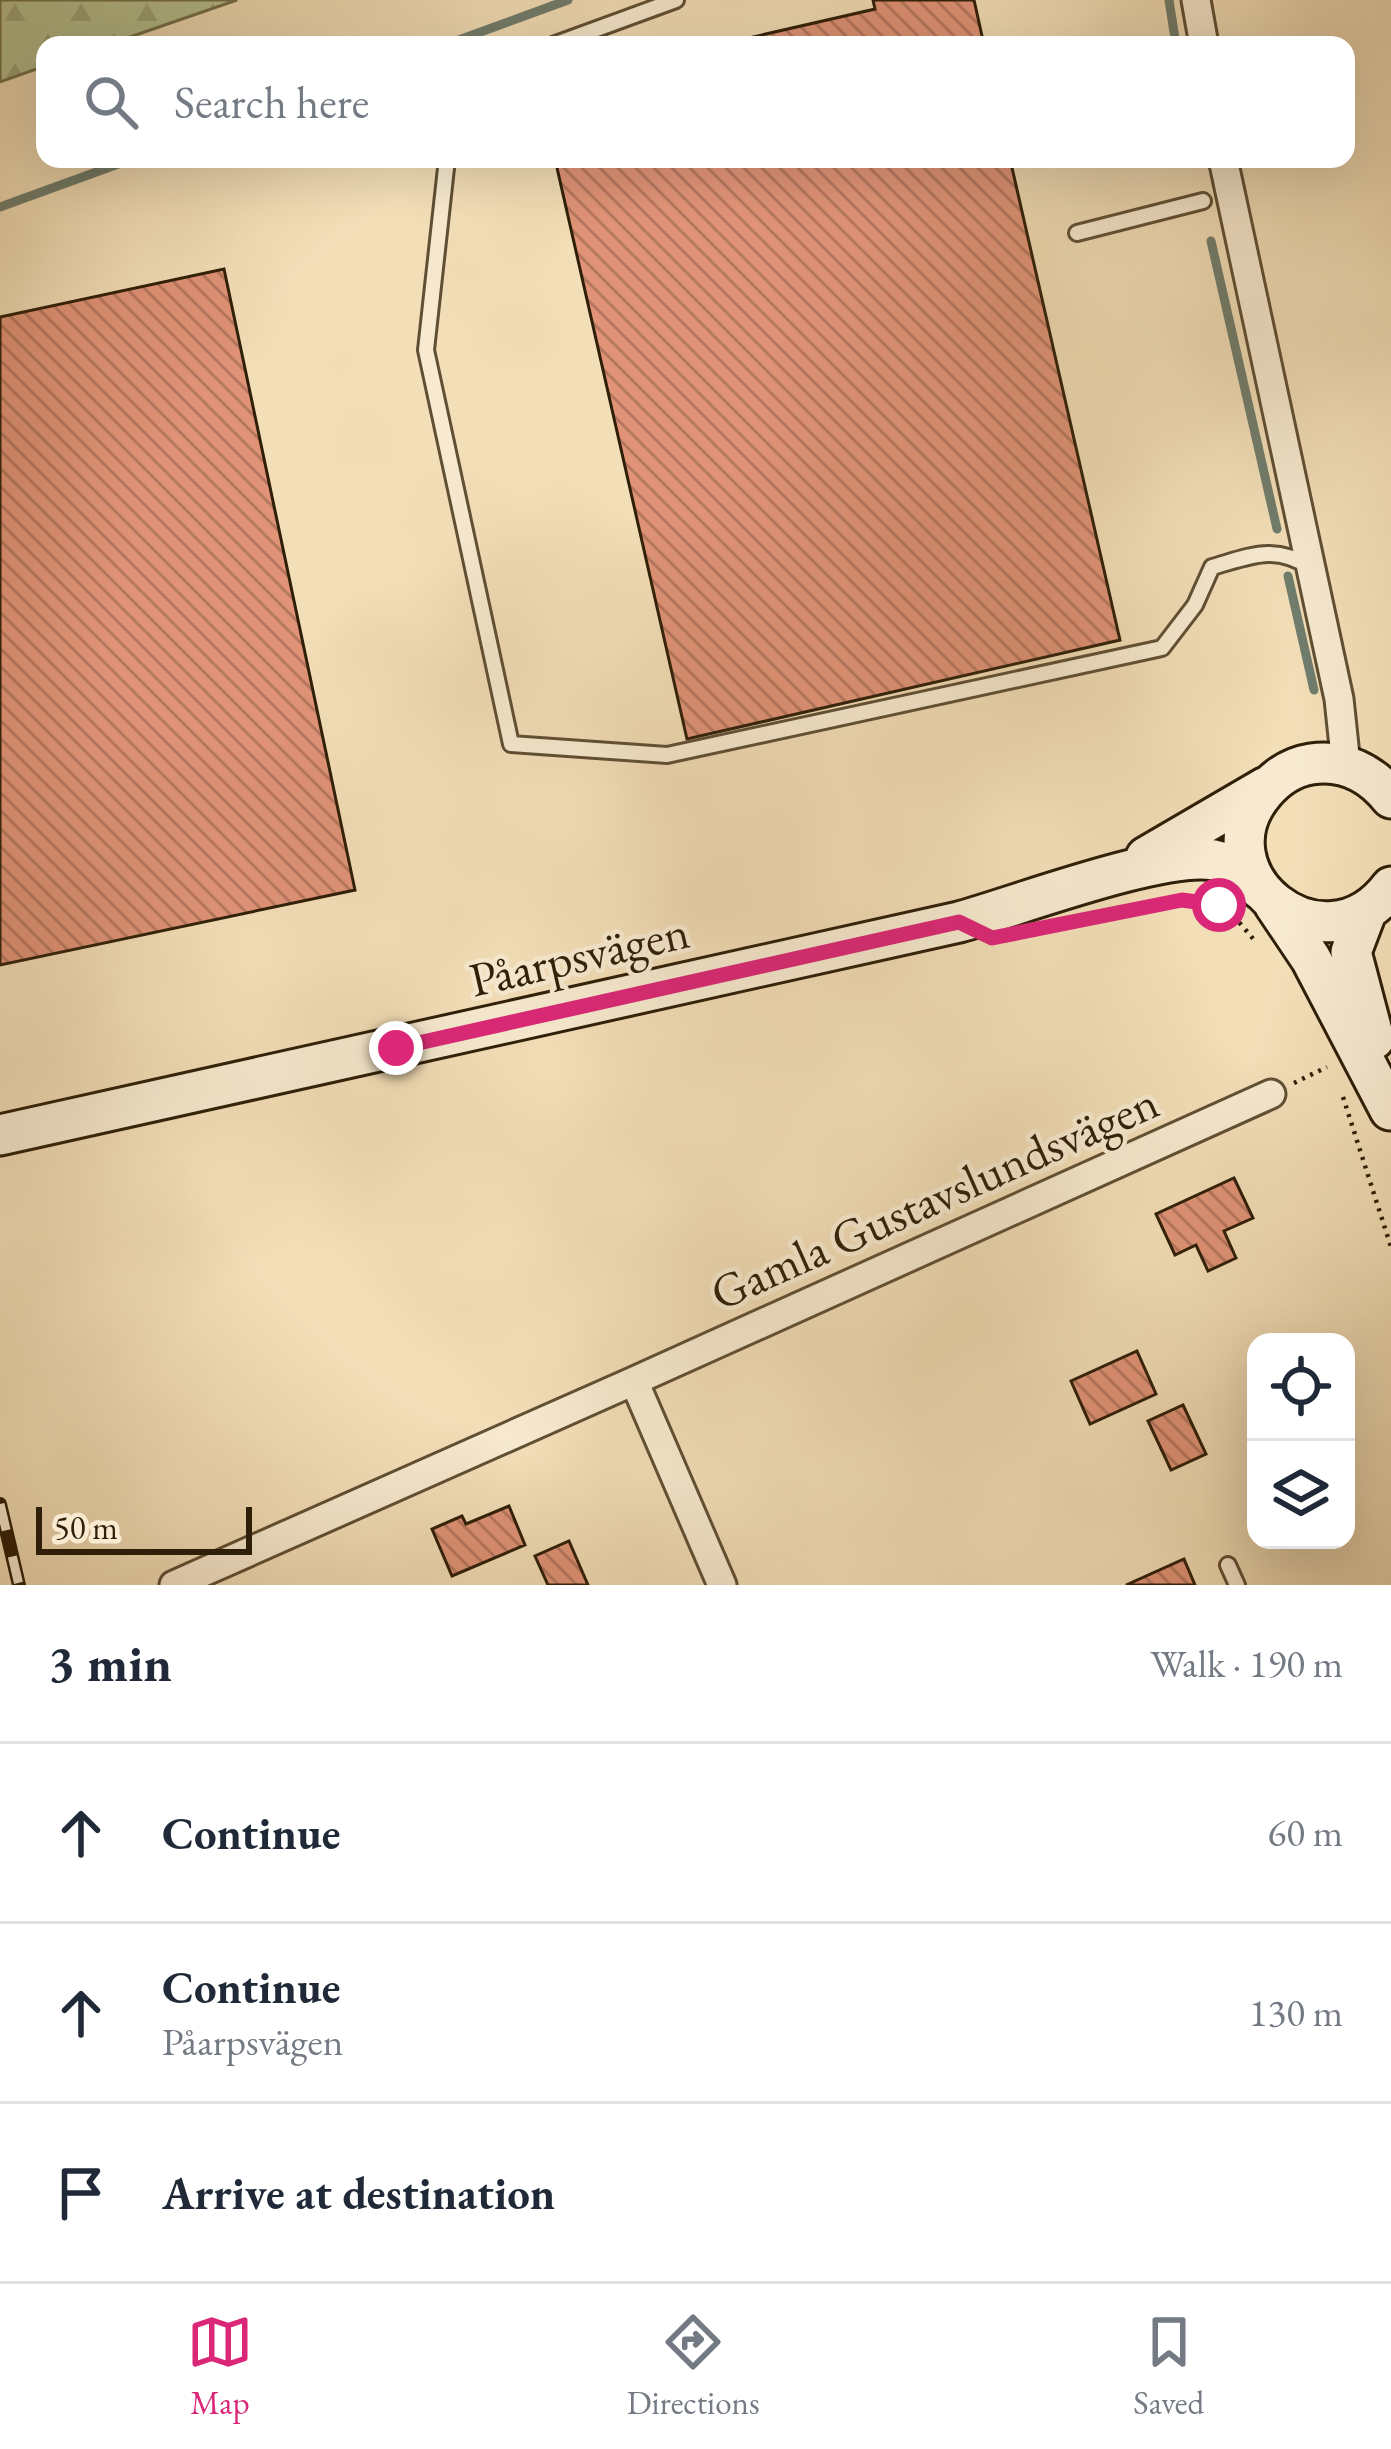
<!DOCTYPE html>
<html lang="en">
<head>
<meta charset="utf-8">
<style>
  body { margin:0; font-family:"EB Garamond",serif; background:#f6f6f7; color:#1f2937 }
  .controls { position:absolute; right:36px; bottom:36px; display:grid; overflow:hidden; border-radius:24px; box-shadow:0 12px 48px #0002 }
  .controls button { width:108px; height:108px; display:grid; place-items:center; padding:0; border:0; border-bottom:3px solid #e0e1e3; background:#fff; color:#1f2937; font:60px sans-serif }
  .scale { position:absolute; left:36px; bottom:30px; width:216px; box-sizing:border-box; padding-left:12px; border:6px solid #2f1f08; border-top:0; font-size:33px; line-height:42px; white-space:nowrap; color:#2f1f08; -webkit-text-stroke:9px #f7ead0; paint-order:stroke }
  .stop { position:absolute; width:36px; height:36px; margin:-27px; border:9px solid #db2777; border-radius:50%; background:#fff }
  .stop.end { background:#db2777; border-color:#fff; box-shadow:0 3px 12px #0008 }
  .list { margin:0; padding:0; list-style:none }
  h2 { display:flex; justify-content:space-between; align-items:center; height:156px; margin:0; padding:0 48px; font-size:51px }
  h2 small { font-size:39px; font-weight:400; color:#747a83 }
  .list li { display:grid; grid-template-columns:78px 1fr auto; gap:36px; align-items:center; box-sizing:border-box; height:180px; padding:0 48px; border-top:3px solid #e0e1e3 }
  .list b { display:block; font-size:45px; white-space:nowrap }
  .list p { margin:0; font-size:39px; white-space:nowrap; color:#747a83 }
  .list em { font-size:39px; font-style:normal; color:#747a83 }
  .icon { flex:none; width:66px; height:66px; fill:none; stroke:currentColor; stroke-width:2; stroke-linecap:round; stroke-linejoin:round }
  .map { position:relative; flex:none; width:1391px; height:1585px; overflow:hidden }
  .search { position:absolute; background:#fff; box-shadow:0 12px 48px #0002; left:36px; right:36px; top:36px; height:132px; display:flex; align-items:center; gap:30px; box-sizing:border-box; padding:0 42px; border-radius:24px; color:#747a83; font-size:45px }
  .sheet { height:696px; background:#fff }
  nav { display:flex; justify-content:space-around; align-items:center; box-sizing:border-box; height:168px; border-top:3px solid #e0e1e3; background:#fff; font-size:33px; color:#747a83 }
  nav a { display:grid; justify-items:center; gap:6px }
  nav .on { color:#db2777 }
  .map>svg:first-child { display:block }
  .forest { fill:url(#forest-firs); stroke:#72704d; stroke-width:3 }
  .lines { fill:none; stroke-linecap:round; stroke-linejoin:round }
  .stream { stroke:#707d6d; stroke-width:9 }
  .building { fill:url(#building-back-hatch); stroke:#2f1f08; stroke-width:3 }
  .lane-casing { stroke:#604f34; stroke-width:20 }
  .street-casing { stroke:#604f34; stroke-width:33 }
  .secondary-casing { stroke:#2f1f08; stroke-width:45 }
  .path { stroke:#2f1f08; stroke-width:4.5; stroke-dasharray:3 6; stroke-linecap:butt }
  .lane { stroke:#f7ead0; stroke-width:14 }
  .street { stroke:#f7ead0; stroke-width:27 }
  .secondary { stroke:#f7ead0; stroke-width:39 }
  .rail-casing { stroke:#2f1f08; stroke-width:14 }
  .rail { stroke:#f7ead0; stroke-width:9; stroke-dasharray:27; stroke-linecap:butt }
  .route { stroke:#db2777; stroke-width:15 }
  .labels { text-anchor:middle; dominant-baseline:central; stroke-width:9; stroke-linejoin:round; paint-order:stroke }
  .street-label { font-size:48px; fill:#2f1f08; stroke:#f7ead0 }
</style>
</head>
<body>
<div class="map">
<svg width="1391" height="1585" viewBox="0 0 1391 1585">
  <defs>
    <pattern id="forest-firs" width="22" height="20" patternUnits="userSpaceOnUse" patternTransform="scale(3)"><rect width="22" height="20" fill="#b6c292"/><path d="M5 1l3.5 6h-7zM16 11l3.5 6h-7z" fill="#9da67c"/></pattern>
    <pattern id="building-back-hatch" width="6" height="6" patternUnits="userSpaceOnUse" patternTransform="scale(3)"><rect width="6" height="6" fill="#e09377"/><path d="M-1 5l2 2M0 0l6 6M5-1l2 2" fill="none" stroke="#b67760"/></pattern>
  </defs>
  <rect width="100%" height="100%" fill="#f2deb7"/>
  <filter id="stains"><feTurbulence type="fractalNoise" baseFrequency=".00167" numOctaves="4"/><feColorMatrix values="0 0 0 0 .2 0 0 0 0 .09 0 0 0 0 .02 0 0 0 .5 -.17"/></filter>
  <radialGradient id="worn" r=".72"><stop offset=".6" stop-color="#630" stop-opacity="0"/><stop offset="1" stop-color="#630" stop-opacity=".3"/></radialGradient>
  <path class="forest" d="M0,0H237L107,45H45V66L0,82Z"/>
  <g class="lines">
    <path class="stream" d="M1169,0L1176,45
      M445,45L568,0
      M0,207L132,159
      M1211,241L1277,529
      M1288,576L1314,690"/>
  </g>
  <path class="building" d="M873,0H974L984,45H718L875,9Z
    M555,159H1010L1120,640L687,739Z
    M224,269L355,890L0,965V317Z
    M1234,1178L1253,1218L1224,1231L1236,1258L1208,1271L1196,1245L1175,1255L1156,1214Z
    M1137,1351L1156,1394L1090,1424L1071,1381Z
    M1183,1405L1206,1454L1171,1470L1148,1421Z
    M509,1506L525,1545L452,1576L432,1529L462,1516L466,1524Z
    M569,1541L588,1585H548L535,1556Z
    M1184,1559L1195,1585H1126Z"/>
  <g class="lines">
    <g class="lane-casing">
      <path id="lane" d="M553,45L676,0
        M447,159L426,350L511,744L667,755L1162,648L1195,605L1212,567C1251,556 1274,544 1310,567
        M1077,233L1203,201
        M1228,1565L1237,1585"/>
    </g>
    <g class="street-casing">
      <path id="street" d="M1196,0L1204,45
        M1223,159L1339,699L1346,765
        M634,1381L1271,1094
        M174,1585L634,1381L722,1585"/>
    </g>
    <g class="secondary-casing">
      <path id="secondary" d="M1391,798C1371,773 1343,759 1311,764C1292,767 1276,778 1264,792C1195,873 1323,977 1391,887
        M1146,857L1266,787
        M1274,904L1311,959L1390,1110
        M1367,910L1351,952L1374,1039
        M0,1135L959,922C1017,906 1162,851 1214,860C1234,864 1247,877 1261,890"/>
    </g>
    <path class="path" d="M1122,910C1150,904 1195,890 1221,906C1234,914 1245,930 1256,942
      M1294,1083L1327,1067
      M1343,1097L1391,1247"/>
    <use href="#lane" class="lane"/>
    <use href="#street" class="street"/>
    <use href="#secondary" class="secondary"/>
    <g class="rail-casing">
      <path id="rail" d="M0,1504L19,1585"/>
    </g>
    <use href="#rail" class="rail"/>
  </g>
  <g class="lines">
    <path class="route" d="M396,1048L959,922L992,938L1182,900L1219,905"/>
  </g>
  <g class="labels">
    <g class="street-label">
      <text transform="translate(579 955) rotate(-13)">Påarpsvägen</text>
      <text transform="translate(934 1197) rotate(-24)">Gamla Gustavslundsvägen</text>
    </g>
  </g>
  <rect width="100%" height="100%" filter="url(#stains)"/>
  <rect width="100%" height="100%" fill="url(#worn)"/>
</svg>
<div class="controls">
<button><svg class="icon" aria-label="locate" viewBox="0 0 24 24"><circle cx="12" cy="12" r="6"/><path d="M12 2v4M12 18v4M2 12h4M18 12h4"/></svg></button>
<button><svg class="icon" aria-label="layers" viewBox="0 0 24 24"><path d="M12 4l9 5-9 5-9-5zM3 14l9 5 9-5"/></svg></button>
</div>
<div class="scale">50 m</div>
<div class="stop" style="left:1219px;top:905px"></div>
<div class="stop end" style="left:396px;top:1048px"></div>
<div class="search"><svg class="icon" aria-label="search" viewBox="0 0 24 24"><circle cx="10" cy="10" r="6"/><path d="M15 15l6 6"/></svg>Search here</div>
</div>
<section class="sheet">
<h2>3 min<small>Walk · 190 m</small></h2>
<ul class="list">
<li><svg class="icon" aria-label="ahead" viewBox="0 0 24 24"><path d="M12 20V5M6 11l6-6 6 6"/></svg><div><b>Continue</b></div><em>60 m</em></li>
<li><svg class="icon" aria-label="ahead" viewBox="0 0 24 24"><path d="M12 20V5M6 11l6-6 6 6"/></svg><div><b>Continue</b><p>Påarpsvägen</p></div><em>130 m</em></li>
<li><svg class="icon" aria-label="arrive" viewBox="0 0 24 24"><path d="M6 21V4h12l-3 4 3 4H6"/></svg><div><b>Arrive at destination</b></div></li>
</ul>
</section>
<nav>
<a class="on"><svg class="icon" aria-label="map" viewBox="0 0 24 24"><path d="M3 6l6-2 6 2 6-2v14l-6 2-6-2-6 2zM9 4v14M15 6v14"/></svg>Map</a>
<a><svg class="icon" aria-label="directions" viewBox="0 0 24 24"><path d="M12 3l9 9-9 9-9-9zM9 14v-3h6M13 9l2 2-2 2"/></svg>Directions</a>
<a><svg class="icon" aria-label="saved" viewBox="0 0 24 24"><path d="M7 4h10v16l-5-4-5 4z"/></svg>Saved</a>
</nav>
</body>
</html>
